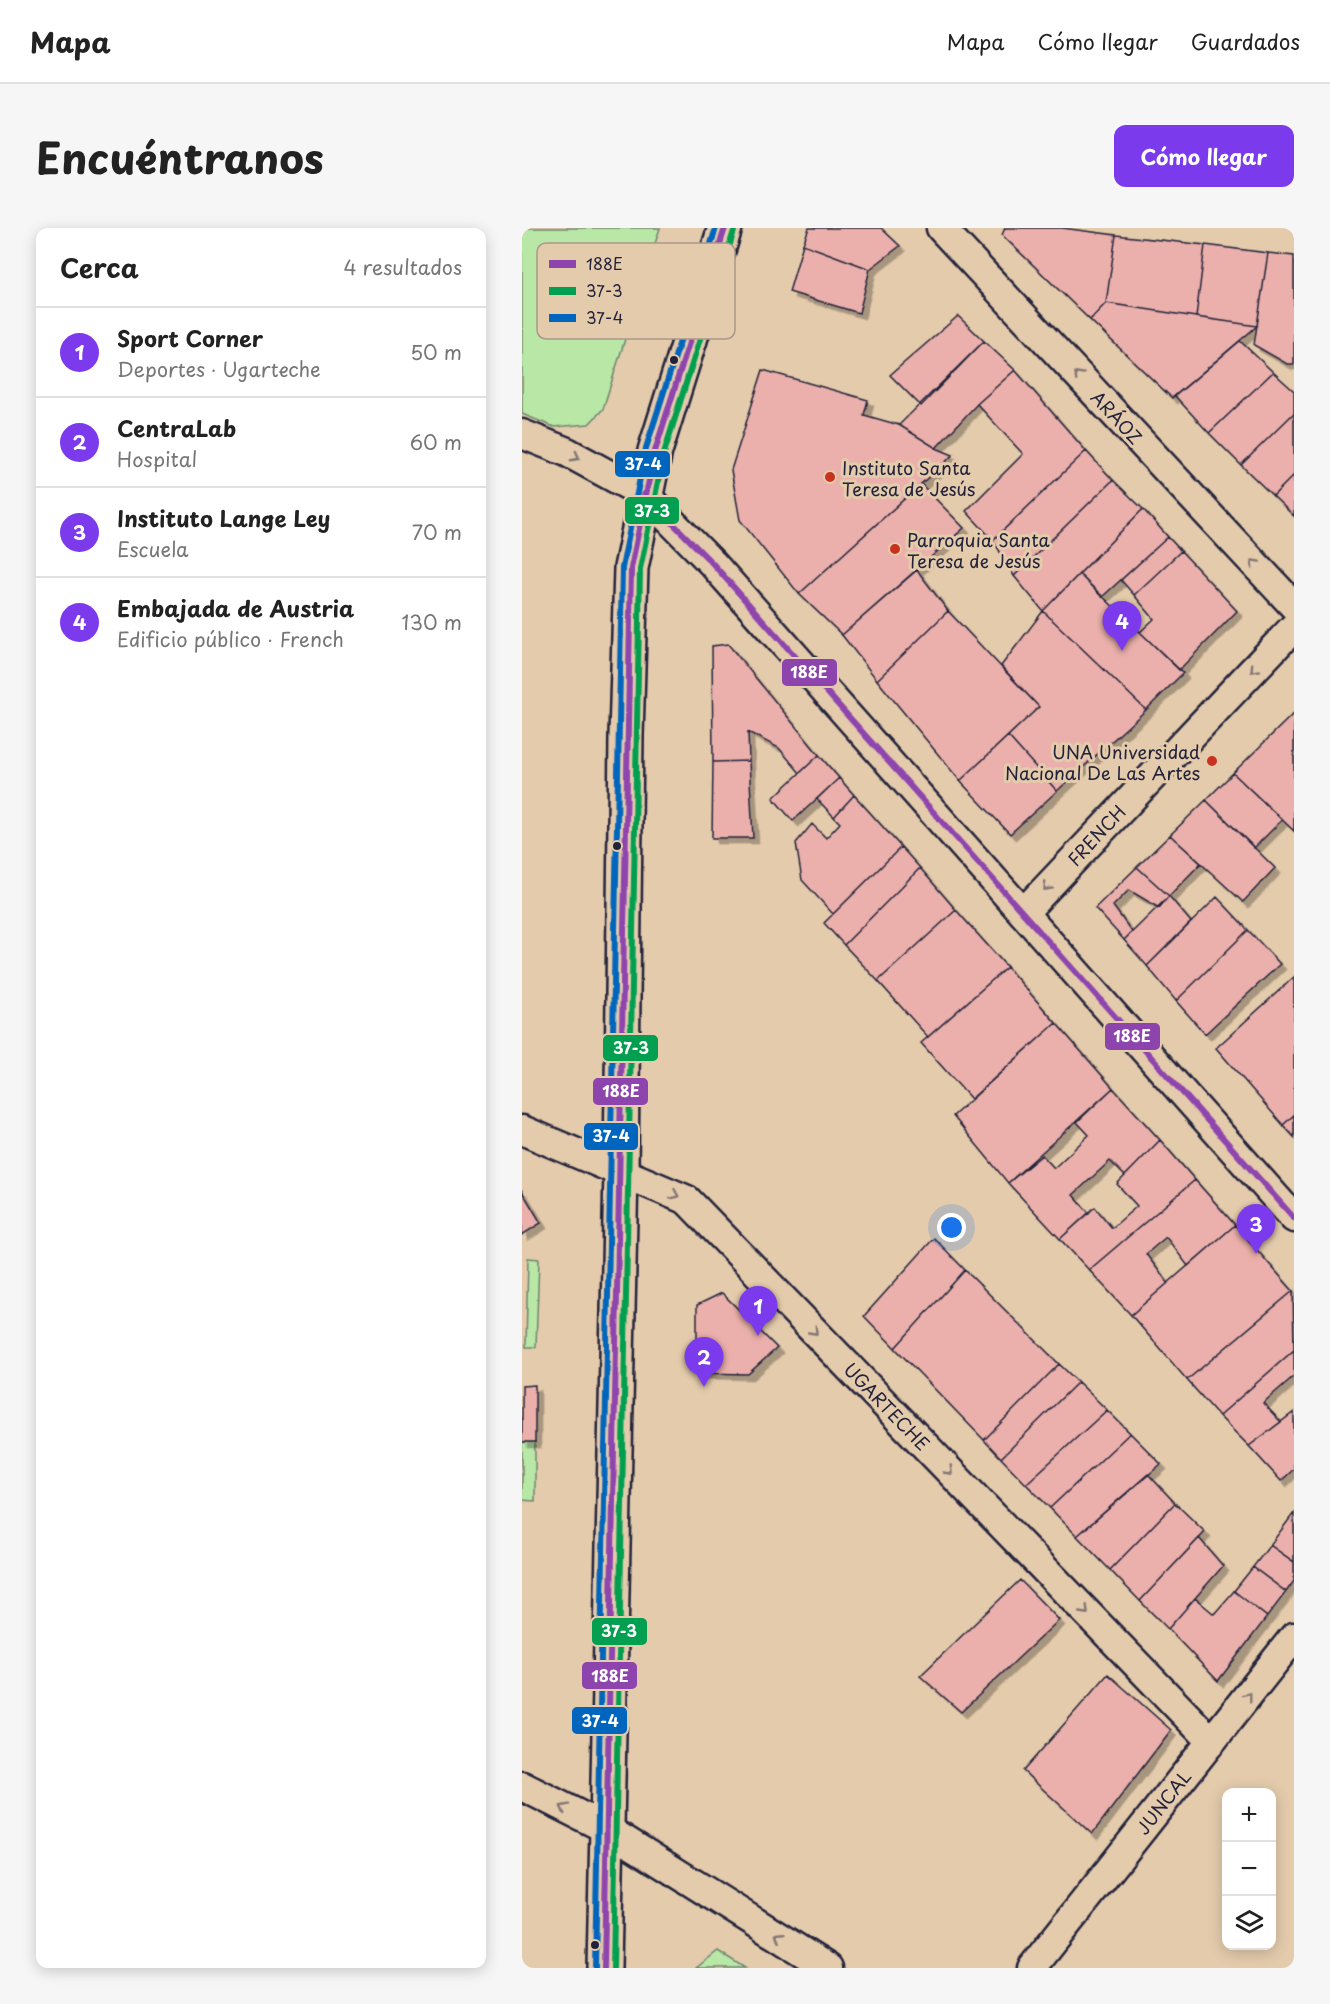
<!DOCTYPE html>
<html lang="es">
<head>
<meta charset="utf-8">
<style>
  body { margin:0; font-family:"Playpen Sans",sans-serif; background:#f6f6f6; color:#222 }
  .controls { position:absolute; right:18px; bottom:18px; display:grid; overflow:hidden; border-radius:12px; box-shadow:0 3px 15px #0003 }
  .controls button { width:54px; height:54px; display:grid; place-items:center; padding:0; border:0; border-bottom:2px solid #e0e0e0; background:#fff; color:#222; font:30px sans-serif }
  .you { position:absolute; left:430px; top:1000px; width:21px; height:21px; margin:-15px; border:4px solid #fff; border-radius:50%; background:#1a73e8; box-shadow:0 0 0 9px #1a73e833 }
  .badge { display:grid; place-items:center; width:39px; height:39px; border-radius:50%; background:#7c3aed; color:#fff; font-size:20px; font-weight:700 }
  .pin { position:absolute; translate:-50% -50px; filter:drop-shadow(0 2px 3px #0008) }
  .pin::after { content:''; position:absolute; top:32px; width:21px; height:18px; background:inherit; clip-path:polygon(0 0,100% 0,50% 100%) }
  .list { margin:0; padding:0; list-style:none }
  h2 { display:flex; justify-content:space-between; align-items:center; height:78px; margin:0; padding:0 24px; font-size:26px }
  h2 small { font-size:20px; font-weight:400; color:#767676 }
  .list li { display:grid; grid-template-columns:39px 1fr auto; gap:18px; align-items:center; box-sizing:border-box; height:90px; padding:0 24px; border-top:2px solid #e0e0e0 }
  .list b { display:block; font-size:22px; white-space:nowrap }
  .list p { margin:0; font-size:20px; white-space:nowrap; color:#767676 }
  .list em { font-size:20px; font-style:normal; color:#767676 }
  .icon { flex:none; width:33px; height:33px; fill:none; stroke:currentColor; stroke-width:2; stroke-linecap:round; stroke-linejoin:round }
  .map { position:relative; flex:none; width:772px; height:1740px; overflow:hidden; border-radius:12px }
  header { display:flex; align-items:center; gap:36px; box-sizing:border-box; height:84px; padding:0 30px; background:#fff; border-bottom:2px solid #e0e0e0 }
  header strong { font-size:28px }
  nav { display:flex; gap:33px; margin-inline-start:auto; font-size:21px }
  .intro { display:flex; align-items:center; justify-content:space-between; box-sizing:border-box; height:144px; padding:0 36px }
  h1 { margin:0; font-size:42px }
  .button { padding:15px 27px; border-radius:12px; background:#7c3aed; color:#fff; font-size:21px; font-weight:700 }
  main { display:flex; gap:36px; padding:0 36px }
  aside { flex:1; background:#fff; border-radius:12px; box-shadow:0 3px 15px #0003 }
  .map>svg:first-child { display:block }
  .green { fill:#b9e7a5; stroke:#6e8470; stroke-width:1.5 }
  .building { fill:#ebb0ab; stroke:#22223b; stroke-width:1.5; filter:url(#shadow) }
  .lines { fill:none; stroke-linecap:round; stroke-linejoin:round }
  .street-casing { stroke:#22223b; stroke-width:33 }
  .secondary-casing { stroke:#22223b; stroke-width:38 }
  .street { stroke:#e4cbac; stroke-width:28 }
  .secondary { stroke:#e4cbac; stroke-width:33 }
  .bus-1-casing { stroke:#e4cbac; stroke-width:10 }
  .bus-2-casing { stroke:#e4cbac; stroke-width:10 }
  .bus-3-casing { stroke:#e4cbac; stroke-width:10 }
  .bus-1 { stroke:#8e44ad; stroke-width:6 }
  .bus-2 { stroke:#029f50; stroke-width:6 }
  .bus-3 { stroke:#0065bd; stroke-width:6 }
  .oneway { stroke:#837674 }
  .bus-dot { fill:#22223b; stroke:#e4cbac; stroke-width:2 }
  .poi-dot { fill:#c8321e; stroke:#e4cbac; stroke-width:2 }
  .labels { text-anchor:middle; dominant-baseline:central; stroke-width:6; stroke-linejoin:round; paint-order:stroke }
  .street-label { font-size:18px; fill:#22223b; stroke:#e4cbac }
  .poi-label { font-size:18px; fill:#22223b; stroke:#e4cbac; text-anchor:start }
  .key { fill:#e4cbac; stroke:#aa988a; stroke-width:1.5 }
  .key-label { font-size:16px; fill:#22223b }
  .line-badge { stroke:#e4cbac; stroke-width:2 }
  .badge-label { font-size:16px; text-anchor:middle; font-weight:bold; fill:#fff }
</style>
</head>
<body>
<header>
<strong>Mapa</strong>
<nav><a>Mapa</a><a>Cómo llegar</a><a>Guardados</a></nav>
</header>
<div class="intro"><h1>Encuéntranos</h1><a class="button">Cómo llegar</a></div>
<main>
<aside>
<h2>Cerca<small>4 resultados</small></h2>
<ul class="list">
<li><span class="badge">1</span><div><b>Sport Corner</b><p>Deportes · Ugarteche</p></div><em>50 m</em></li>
<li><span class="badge">2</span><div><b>CentraLab</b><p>Hospital</p></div><em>60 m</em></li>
<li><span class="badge">3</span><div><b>Instituto Lange Ley</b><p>Escuela</p></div><em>70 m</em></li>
<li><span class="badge">4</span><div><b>Embajada de Austria</b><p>Edificio público · French</p></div><em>130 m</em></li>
</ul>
</aside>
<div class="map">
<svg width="772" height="1740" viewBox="0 0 772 1740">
  <defs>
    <filter id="shadow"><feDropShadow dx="5.5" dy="5.5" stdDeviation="0" flood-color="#0004"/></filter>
  </defs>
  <rect width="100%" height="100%" fill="#e4cbac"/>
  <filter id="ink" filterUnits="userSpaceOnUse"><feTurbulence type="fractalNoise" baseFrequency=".0167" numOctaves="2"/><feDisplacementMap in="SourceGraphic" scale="12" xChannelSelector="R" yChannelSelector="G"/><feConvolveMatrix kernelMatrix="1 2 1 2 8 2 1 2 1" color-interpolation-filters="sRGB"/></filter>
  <g filter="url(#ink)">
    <path class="green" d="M0,0H138L81,181L67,196L32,199L0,186Z
      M6,1030L17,1031L14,1119H4Z
      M0,1214H13V1273L0,1272Z
      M196,1723L223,1740H174Z"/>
    <path class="building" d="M287,0H359L378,18L348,41L281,16Z
      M483,0H540L594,7L584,75L568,92L480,7Z
      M594,7L683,17L674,89L584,75Z
      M281,16L348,41L337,85L267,64Z
      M683,17L746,25L735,98L674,89Z
      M746,25L772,28V136H765L732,117Z
      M584,75L674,89L735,98L650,170L568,92Z
      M436,88L462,113L399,178L368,147Z
      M462,113L493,142L455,176L414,220L377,197Z
      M718,113L751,144L687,205L653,168Z
      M241,142L346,172L342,187L377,197L414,220L431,227L277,366L218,292L209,242Z
      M493,142L564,223L471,312L444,283L501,226L455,176Z
      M751,144L772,163V185L719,237L687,205Z
      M772,185V247L751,268L719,237Z
      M564,223L591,252L492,348L471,312Z
      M772,247V288L751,268Z
      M591,252L621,281L521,383L492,348Z
      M399,256L442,300L320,407L277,366Z
      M621,281L646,309L580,369L557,346Z
      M646,309L659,323L612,367L599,352Z
      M659,323L715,383L657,442L618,404L632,391L612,367Z
      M395,342L426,383L355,452L320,407Z
      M557,346L661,445L624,482L521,383Z
      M426,383L517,479L438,553L355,452Z
      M521,383L624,482L535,563L486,508L517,479L479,438Z
      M206,416L297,527L278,545L257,520L226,504L227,533L191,534L190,418Z
      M772,485V603L711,545Z
      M486,508L535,563L488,606L438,553Z
      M297,527L317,550L271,593L251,570Z
      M227,533L231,610H190L191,534Z
      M711,545L760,592L732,620L684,572Z
      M317,550L332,567L312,589L295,571Z
      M332,567L379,619L311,686L280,652L274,615L290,596L304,610L318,595L312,589Z
      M684,572L753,640L721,674L648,607Z
      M648,607L679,635L647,668L615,639Z
      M379,619L398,640L322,717L302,695Z
      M615,639L647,668L637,680L607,662L591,678L610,704L602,712L573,680Z
      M398,640L434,682L356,753L322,717Z
      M647,668L669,694L625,738L602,712Z
      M695,669L726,702L654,773L625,738Z
      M434,682L485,739L406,809L356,753Z
      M726,702L758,736L683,806L654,773Z
      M485,739L534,795L449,871L399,815Z
      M772,749V887L761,897L694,820Z
      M534,795L591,860L486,955L431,888Z
      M591,860L638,912L603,948L588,933L551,967L567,985L538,1011L486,955L520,927L532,940L567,907L555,894Z
      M772,887V909L761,897Z
      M638,912L673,952L567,1042L538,1011L573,979L590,1000L615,978L595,956Z
      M673,952L713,997L666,1038L644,1009L624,1026L646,1055L609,1087L567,1042Z
      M0,963L19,995L0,1007Z
      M713,997L771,1063L665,1152L609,1087Z
      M412,1010L443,1042L373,1120L342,1088Z
      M443,1042L537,1136L462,1212L373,1120Z
      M771,1063L772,1122L697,1188L665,1152Z
      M200,1065L255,1120L226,1146L175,1145V1077Z
      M772,1122V1148L741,1175L759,1194L727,1218L697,1188Z
      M537,1136L556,1154L479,1230L462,1212Z
      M556,1154L585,1182L504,1256L479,1230Z
      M13,1157V1214H0V1158Z
      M585,1182L608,1205L528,1280L504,1256Z
      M772,1184V1241L759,1253L727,1218Z
      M608,1205L639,1236L555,1308L528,1280Z
      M626,1246L653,1275L588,1342L555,1308Z
      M653,1275L683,1304L618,1373L588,1342Z
      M772,1285V1334L748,1317Z
      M677,1310L701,1338L646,1401L618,1373Z
      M748,1317L772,1334V1353L764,1364L731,1339Z
      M731,1339L764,1364L745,1389L712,1363Z
      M498,1352L537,1392L439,1484L398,1448Z
      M712,1363L745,1389L696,1453L646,1401L673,1370L692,1386Z
      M586,1446L649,1502L570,1606L501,1543Z"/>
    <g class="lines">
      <g class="street-casing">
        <path id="street" d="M419,0L772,378
          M0,206L45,224L122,266L191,336L772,990
          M501,685L772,399
          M0,902L165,972L689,1513
          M0,1558L85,1601L306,1740
          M510,1740L772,1409"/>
      </g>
      <g class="secondary-casing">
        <path id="secondary" d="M82,1740L99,943L104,508L109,340L133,223L203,0"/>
      </g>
      <use href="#street" class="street"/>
      <use href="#secondary" class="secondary"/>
      <g class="bus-1-casing">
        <path id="bus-1" d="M122,266L191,336L772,990
          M82,1740L109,340L133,223L203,0"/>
      </g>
      <g class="bus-2-casing">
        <path id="bus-2" d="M91,1740L118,341L142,225L212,3"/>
      </g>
      <g class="bus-3-casing">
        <path id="bus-3" d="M73,1740L100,340L124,220L194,0"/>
      </g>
      <use href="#bus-1" class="bus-1"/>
      <use href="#bus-2" class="bus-2"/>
      <use href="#bus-3" class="bus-3"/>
    </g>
    <defs><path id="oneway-chevron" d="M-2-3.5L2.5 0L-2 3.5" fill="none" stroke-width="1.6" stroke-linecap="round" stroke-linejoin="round" transform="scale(1.5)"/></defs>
    <g class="oneway">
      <use href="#oneway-chevron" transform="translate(556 147) rotate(-133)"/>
      <use href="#oneway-chevron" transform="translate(54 229) rotate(28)"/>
      <use href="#oneway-chevron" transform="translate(732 335) rotate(-133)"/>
      <use href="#oneway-chevron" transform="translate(732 441) rotate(133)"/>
      <use href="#oneway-chevron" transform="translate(525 659) rotate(133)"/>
      <use href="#oneway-chevron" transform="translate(153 967) rotate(24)"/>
      <use href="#oneway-chevron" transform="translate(292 1103) rotate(46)"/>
      <use href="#oneway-chevron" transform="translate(427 1243) rotate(46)"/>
      <use href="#oneway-chevron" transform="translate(563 1383) rotate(46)"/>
      <use href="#oneway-chevron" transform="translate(726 1468) rotate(-52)"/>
      <use href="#oneway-chevron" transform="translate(42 1580) rotate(-153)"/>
      <use href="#oneway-chevron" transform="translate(257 1708) rotate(-147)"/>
    </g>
  </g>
  <g class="bus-dot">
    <circle cx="152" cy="132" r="5"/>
    <circle cx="95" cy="618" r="5"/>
    <circle cx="73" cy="1717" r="5"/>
  </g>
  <g class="poi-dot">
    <circle cx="308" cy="249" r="6"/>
    <circle cx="373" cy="321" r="6"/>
    <circle cx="690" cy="533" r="6"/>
  </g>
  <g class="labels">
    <g class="street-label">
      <text transform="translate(595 189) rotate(47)">ARÁOZ</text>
      <text transform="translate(574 607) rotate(-47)">FRENCH</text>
      <text transform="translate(365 1178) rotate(46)">UGARTECHE</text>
      <text transform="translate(641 1574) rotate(-52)">JUNCAL</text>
    </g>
    <g class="poi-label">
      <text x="320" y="239">Instituto Santa<tspan x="320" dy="21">Teresa de Jesús</tspan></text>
      <text x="385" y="311">Parroquia Santa<tspan x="385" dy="21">Teresa de Jesús</tspan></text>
      <text x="678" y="523" text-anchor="end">UNA Universidad<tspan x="678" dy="21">Nacional De Las Artes</tspan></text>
    </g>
  </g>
  <rect x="15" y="15" width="198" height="96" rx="9" class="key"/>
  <rect x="27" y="32" width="27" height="8" fill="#8e44ad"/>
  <rect x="27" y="59" width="27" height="8" fill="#029f50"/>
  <rect x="27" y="86" width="27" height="8" fill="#0065bd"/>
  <g class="key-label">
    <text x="64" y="42">188E</text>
    <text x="64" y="69">37-3</text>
    <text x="64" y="96">37-4</text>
  </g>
  <g class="line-badge">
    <rect x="92" y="222" width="57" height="28" rx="6" fill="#0065bd"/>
    <rect x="102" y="268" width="56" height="29" rx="6" fill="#029f50"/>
    <rect x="259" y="430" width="57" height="29" rx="6" fill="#8e44ad"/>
    <rect x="582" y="794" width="57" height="29" rx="6" fill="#8e44ad"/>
    <rect x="80" y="806" width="57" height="28" rx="6" fill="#029f50"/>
    <rect x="70" y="849" width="57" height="29" rx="6" fill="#8e44ad"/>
    <rect x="61" y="894" width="56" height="29" rx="6" fill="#0065bd"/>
    <rect x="69" y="1389" width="57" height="29" rx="6" fill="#029f50"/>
    <rect x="59" y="1433" width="57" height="29" rx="6" fill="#8e44ad"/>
    <rect x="49" y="1478" width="57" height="29" rx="6" fill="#0065bd"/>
  </g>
  <g class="badge-label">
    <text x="121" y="242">37-4</text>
    <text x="130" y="289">37-3</text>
    <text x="287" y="450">188E</text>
    <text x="610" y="814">188E</text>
    <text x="109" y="826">37-3</text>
    <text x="99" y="869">188E</text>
    <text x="89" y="914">37-4</text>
    <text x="97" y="1409">37-3</text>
    <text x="88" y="1454">188E</text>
    <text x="78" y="1499">37-4</text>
  </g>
</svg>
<div class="controls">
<button>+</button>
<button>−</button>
<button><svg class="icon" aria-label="layers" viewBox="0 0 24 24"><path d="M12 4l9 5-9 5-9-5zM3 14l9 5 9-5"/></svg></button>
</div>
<div class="you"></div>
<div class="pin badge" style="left:236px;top:1108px">1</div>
<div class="pin badge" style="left:182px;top:1159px">2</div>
<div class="pin badge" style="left:734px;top:1026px">3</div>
<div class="pin badge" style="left:600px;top:423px">4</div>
</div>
</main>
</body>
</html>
